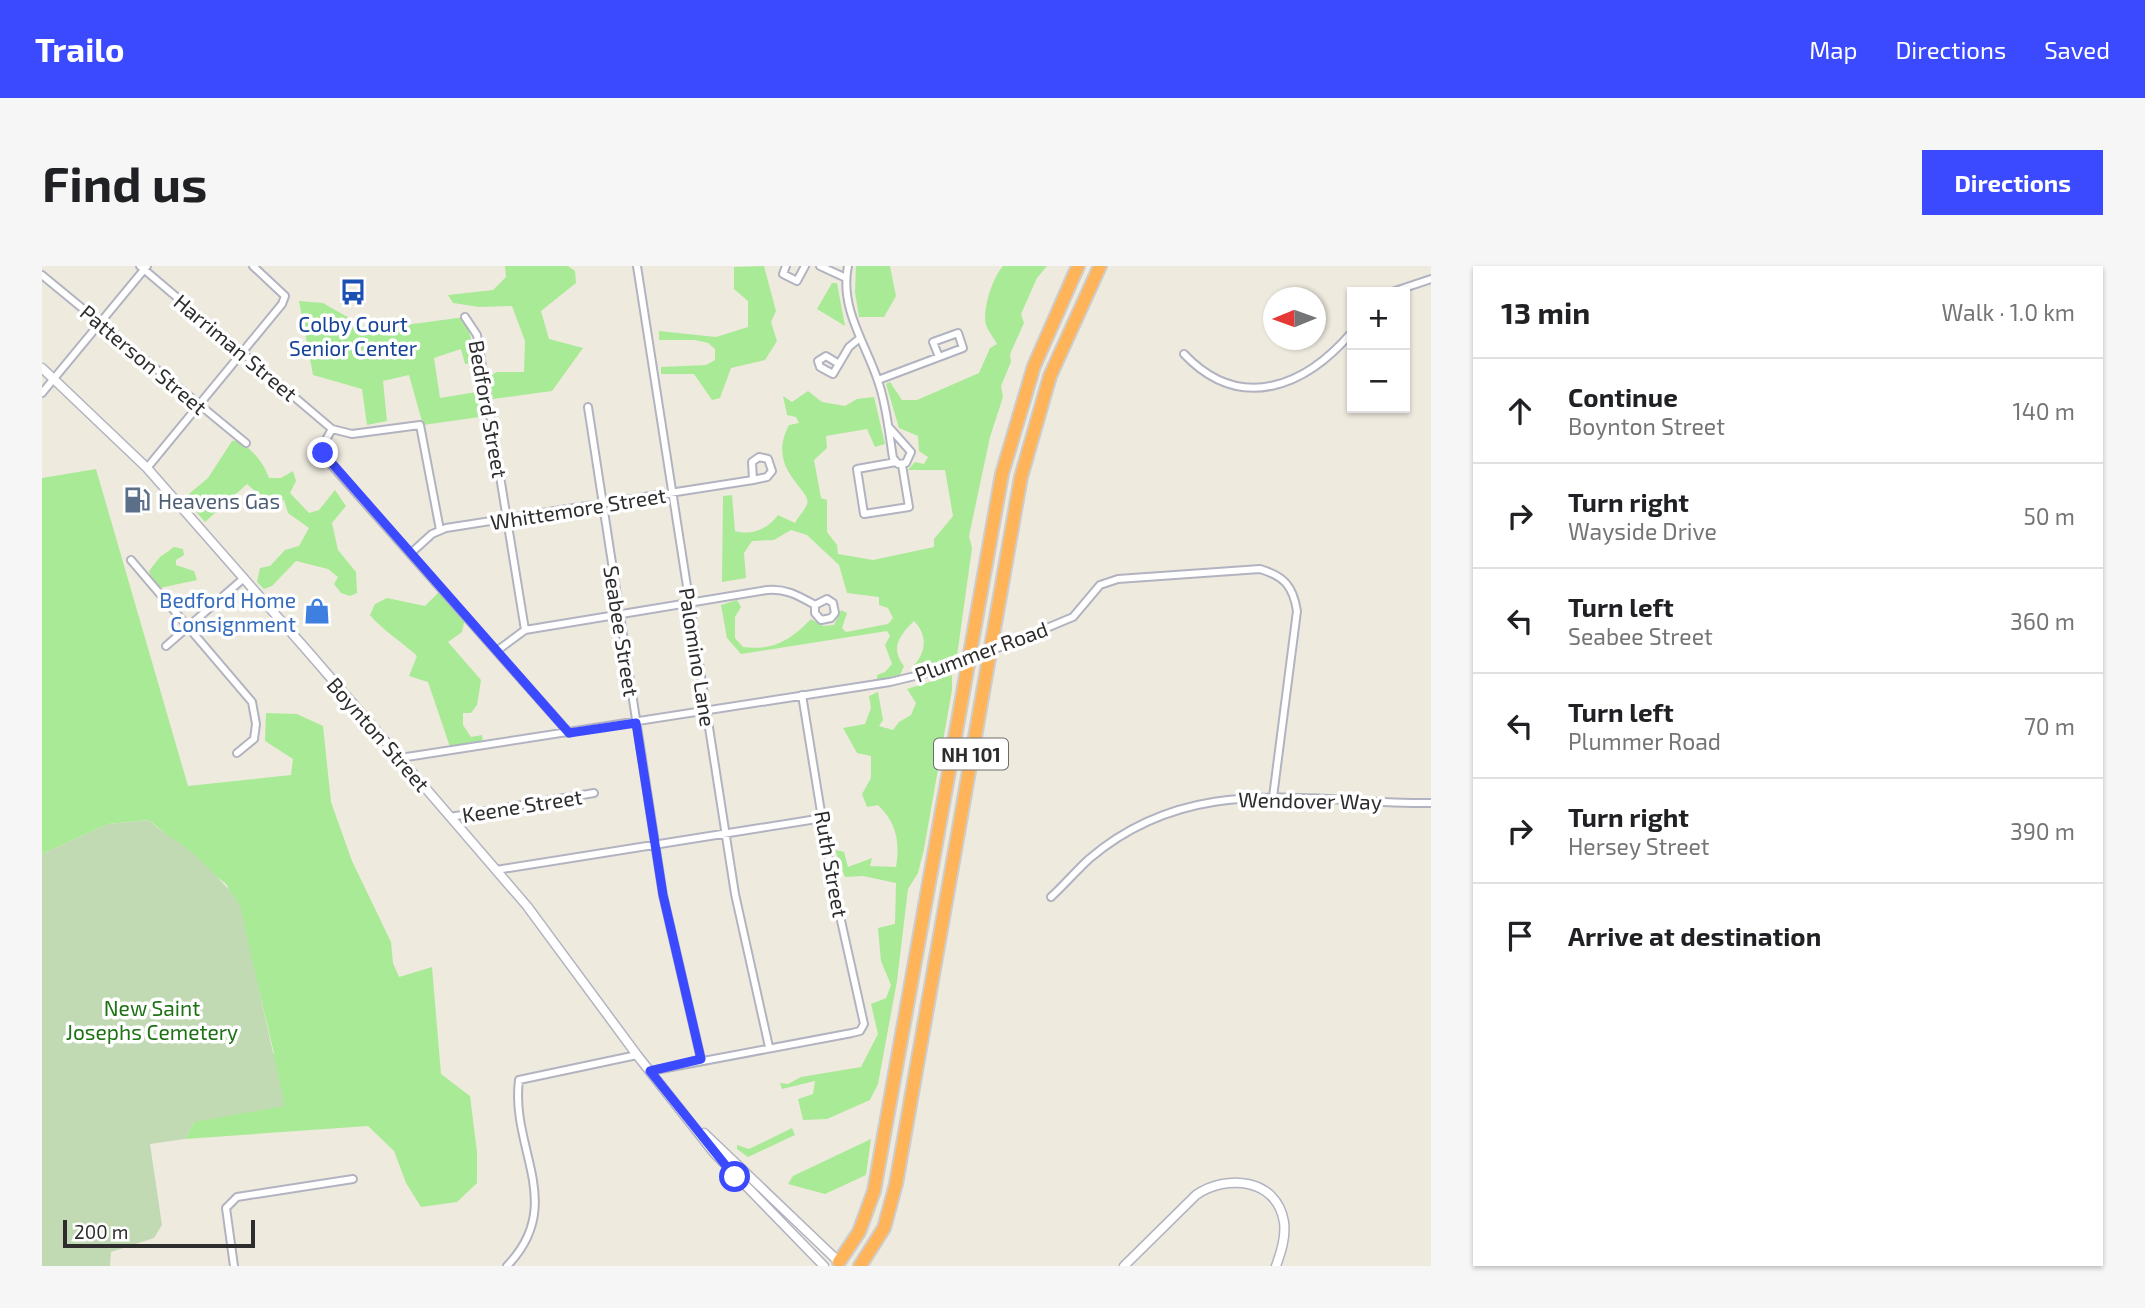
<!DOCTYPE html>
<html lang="en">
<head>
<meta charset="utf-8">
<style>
  body { margin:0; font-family:"Exo 2",sans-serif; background:#f6f6f6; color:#202124 }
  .controls { position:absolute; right:21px; top:21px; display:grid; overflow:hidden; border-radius:0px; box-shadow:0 2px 5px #0004 }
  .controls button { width:63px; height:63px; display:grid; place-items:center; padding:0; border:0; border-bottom:2px solid #e0e0e0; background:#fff; color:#202124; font:35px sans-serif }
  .compass { position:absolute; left:1221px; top:21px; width:63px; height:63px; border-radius:50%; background:#fff; box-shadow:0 2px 5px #0004; rotate:269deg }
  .scale { position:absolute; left:21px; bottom:18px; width:192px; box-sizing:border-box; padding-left:7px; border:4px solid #2d2d2d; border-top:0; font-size:19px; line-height:24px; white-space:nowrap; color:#2d2d2d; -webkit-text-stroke:5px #fff; paint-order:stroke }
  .stop { position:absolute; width:21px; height:21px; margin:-16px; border:5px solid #3b49ff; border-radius:50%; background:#fff }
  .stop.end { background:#3b49ff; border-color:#fff; box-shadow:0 2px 7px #0008 }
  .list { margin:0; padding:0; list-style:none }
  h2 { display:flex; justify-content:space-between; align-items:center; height:91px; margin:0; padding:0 28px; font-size:30px }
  h2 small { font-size:23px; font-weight:400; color:#757577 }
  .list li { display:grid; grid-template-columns:46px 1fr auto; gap:21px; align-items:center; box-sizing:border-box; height:105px; padding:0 28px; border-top:2px solid #e0e0e0 }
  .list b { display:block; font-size:26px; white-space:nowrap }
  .list p { margin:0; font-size:23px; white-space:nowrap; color:#757577 }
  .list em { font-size:23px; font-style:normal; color:#757577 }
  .icon { flex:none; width:38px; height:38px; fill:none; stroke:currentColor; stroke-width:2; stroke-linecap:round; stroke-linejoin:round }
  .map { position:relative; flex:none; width:1389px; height:1000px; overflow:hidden; border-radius:0px }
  header { display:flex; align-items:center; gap:42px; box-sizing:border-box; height:98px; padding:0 35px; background:#3b49ff; color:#fff }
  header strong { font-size:33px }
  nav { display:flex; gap:38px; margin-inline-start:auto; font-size:24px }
  .intro { display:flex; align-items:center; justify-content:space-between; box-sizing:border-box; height:168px; padding:0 42px }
  h1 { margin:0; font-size:49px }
  .button { padding:18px 32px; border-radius:0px; background:#3b49ff; color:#fff; font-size:24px; font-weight:700 }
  main { display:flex; gap:42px; padding:0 42px }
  aside { flex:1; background:#fff; border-radius:0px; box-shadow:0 2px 5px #0004 }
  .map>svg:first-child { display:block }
  .green { fill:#a9ea96 }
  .cemetery { fill:#c2dab4 }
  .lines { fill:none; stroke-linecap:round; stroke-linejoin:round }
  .minor-casing { stroke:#b2b3c1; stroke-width:10 }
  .tertiary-casing { stroke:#b2b3c1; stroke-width:11 }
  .motorway-casing { stroke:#cdcdcd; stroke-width:16 }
  .minor { stroke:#fff; stroke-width:6 }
  .tertiary { stroke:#fff; stroke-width:8 }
  .motorway { stroke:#ffb459; stroke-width:12 }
  .minor-bridge-casing { stroke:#b2b3c1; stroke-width:10; stroke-linecap:butt }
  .minor-bridge { stroke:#fff; stroke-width:6 }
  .route { stroke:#3b49ff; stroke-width:9 }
  .labels { text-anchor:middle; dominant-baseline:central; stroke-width:7; stroke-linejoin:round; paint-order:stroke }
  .shield { fill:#fff; stroke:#6c6c6c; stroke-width:2 }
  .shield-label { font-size:19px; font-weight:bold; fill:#2d2d2d }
  .transit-label { font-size:21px; fill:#164399; stroke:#fff }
  .street-label { font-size:21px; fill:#2d2d2d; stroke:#fff }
  .service-label { font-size:21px; fill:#4e5e75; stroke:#fff; text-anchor:start }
  .shop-label { font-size:21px; fill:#366cbe; stroke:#fff; text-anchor:end }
  .park-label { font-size:21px; fill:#1d7214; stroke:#fff }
</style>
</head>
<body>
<header>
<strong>Trailo</strong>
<nav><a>Map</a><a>Directions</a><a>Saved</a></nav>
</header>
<div class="intro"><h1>Find us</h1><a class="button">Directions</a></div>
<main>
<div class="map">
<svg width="1389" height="1000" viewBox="0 0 1389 1000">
  <rect width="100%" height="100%" fill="#efeade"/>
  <path class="green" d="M463,0H526L533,5L534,17L499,45L507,73L541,82L510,125L451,133L448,110L455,106H482L483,75L470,40L437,41L411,37L406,29L451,24L464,11Z
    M722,0L734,45L729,56L735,75L723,94L689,102L678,132L670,134L652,108H619V101L664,99L673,94V83L666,77L653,74H617V65L674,71L706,61V35L692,23V1Z
    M814,0H848L854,30L842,51H817L813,26Z
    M961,0H1005L995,12L979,48L982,57L968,88L969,96L959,120L961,131L948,171L927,270L930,282L915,390L875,403L872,399C885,385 885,368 872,355C857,370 848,382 862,400L858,409L835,414V409L843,406L850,398L843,379L848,370L845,365L699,388L685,372L679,339L695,334L699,341L693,351V372L701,381C731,385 749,374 769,353L781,360L792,359L799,344L805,347L800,362L804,366L846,358L851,352L846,342L837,339V331L805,327L797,299L765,269L749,264L732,274L710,275L702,287L704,312L680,316L681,230L690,229L693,265C710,270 726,263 736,249L753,257C756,251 763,244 765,238C771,224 723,204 747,159L757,157L754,151L745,149L741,130L750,136L766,125L780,136L803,140L815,133L832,131L843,178L833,181L825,163L784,170L785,182L772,194L779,232L785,234V266L795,279L796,288L831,294L892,281V273L911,250L903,204H866L873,196L882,198L886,191L877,185L876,170L857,162L844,118L848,116L860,134H875L937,107L948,82L955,78C952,72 946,65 944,59C940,43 951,11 961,0Z
    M790,17H795L803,60L775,43Z
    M257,35L281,37L335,68L363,59L423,51L436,97L423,98L419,83L392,92L398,132L440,125L445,150L381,159L367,109L341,115L345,155L325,159L320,123L271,109Z
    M196,174C210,184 221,195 227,212H239L251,205L254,215L248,227L267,247L277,244L293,224L304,240L290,257L296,284L314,306L315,327L308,330L299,327L292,318L296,311L286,303L254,295L230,320L222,323L215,316L218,302L228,300L243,284L257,280L267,262L246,247L242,234L225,236L205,218L163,256L142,232L166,212L190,175Z
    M54,203L146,520L249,509L251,493L223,475L224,447L255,448L281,460L289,536L310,595L349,676L351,697L357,711L390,701L399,808L428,830L435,886V917L415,936L379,941L364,917L352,885L326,860L143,873L152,856L232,787L215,716L185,619L107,554L66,558L0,588V212Z
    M132,281L141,283L142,289L134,294V299L152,305L155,314L118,322L111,317L107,305L118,291Z
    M399,324L423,352L420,366L406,376L439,414L435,439L429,447H421V459L429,471L440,469L441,477L408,481L386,416L367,410L375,390C360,376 339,363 328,349L333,338L345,332L383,340Z
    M910,409V424L882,583L876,607L866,623L855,715L836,818L828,834L785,853L761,854L756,833L771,828L773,815L740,823L738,817L746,818L759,811L819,801L836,768L829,738L844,732L849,719L839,695L836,662L853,658L854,617L821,610L803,611L793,584L802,586L806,601L830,592L828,600L854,601C858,577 855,557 836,539L825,541L820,528L829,512V490L815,487L801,462L823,458L829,442L827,430L836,426L841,454L837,460L851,464L857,456L869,449L874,437L865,423Z
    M750,862L753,869L706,891L695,883V879L707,883Z
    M829,873L824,909L783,928L746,918L751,910Z"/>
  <path class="cemetery" d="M107,554C118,565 129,571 142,580C160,594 186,620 198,639L243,840L152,856L143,873L108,878L120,959L112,972L69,986L68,1000H0V588L66,558Z"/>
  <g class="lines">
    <g class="minor-casing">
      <path id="minor" d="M98,0L290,163L310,168L378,159L398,264
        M595,0L693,628L727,781
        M744,0L741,8L755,15L763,0
        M778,0L804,12
        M806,0C797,43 825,79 837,118C845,142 847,167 851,192L856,198L864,197L869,186L846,160
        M0,9L204,177
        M1350,26L1389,13
        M423,51L435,69L483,364
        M1142,88C1199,148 1264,120 1310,66
        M797,98L784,90L776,95L778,101L791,108L807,81L818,72
        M836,114L921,82L916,67L891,76L897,91
        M0,127L105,0
        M546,141L621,629L659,793
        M290,163L281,179L285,194L527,467
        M854,196L815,203L822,248L867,241L860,199
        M105,202L240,38L243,30L211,0
        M369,287L390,268L404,262L711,214L725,211L730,205L726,193L717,191L710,196L711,214
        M89,294L210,436L214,458L212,473L195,487
        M976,374L1031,351L1058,319L1076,313L1218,303C1242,310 1251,320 1255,345L1231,531
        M124,380L202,312
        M456,384L483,364L725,324C744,322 757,330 773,339V347L779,354L789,352L793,347L791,337L785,333L773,339
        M358,492L848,416L902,403
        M408,551L552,527
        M454,604L781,552
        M1009,631C1022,619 1034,605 1047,593C1151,504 1266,538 1389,537
        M608,805L810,767L818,765L822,758L790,614L760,429
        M192,1000L184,942L195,931L311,913
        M465,1000C525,938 468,883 477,814L595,789"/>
    </g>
    <g class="tertiary-casing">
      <path id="tertiary" d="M0,102L105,202L269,389L485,640L595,789L673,888L782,1000
        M662,867L797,996
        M1082,1000L1154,929C1184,908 1235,912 1242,956C1244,971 1239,986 1234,1000"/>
    </g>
    <g class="motorway-casing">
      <path id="motorway" d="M797,996L817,966L832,925L960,208L992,100L1036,0
        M818,1000L842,962L854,918L979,211L1008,110L1058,0"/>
    </g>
    <use href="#minor" class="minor"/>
    <use href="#tertiary" class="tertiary"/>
    <use href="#motorway" class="motorway"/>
    <g class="minor-bridge-casing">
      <path id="minor-bridge" d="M902,403L976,374"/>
    </g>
    <use href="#minor-bridge" class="minor-bridge"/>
  </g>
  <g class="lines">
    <path class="route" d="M281,187L527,467L594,457L621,629L659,793L608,805L693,911"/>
  </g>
  <defs>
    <g id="bus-bare" transform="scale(2.1)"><path d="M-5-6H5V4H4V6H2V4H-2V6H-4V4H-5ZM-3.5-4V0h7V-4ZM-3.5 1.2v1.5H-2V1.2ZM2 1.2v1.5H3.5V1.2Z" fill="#1a4fb4" stroke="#fff" stroke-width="2.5" paint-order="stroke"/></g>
    <g id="fuel-bare" transform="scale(2.1)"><path d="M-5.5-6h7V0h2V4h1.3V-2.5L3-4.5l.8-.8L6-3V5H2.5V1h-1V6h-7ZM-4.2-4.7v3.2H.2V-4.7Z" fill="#5c6f8a" stroke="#fff" stroke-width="2.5" paint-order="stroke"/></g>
    <g id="shop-bare" transform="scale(2.1)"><path d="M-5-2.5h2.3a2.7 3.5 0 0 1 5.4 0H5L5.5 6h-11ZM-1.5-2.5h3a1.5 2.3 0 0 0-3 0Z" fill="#3f7fe0" stroke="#fff" stroke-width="2.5" paint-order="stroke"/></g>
  </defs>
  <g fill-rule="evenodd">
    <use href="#bus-bare" x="311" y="26"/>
    <use href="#fuel-bare" x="95" y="234"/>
    <use href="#shop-bare" x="275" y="345"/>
  </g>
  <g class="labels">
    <rect class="shield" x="892" y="472.5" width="74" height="31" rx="5"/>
    <g class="shield-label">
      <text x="929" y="488">NH 101</text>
    </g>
    <g class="transit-label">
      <text x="311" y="57">Colby Court<tspan x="311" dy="24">Senior Center</tspan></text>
    </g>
    <g class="street-label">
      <text transform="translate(194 81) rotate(40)">Harriman Street</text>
      <text transform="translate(102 93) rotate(40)">Patterson Street</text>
      <text transform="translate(447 143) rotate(80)">Bedford Street</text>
      <text transform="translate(536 242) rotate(-9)">Whittemore Street</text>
      <text transform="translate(580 365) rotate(81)">Seabee Street</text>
      <text transform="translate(939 385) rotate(-20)">Plummer Road</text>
      <text transform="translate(656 391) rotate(81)">Palomino Lane</text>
      <text transform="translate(337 468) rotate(49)">Boynton Street</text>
      <text transform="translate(1268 534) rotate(1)">Wendover Way</text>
      <text transform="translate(480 539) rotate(-9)">Keene Street</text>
      <text transform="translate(790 598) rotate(80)">Ruth Street</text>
    </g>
    <g class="service-label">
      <text x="116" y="234">Heavens Gas</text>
    </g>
    <g class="shop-label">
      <text x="254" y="333">Bedford Home<tspan x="254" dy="24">Consignment</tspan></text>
    </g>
    <g class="park-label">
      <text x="110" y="741">New Saint<tspan x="110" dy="24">Josephs Cemetery</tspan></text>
    </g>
  </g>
</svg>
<div class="controls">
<button>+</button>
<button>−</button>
</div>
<svg class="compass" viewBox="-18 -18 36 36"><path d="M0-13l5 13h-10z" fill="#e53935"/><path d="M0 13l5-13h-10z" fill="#757577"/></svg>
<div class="scale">200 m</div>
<div class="stop" style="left:693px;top:911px"></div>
<div class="stop end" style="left:281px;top:187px"></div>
</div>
<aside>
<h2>13 min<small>Walk · 1.0 km</small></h2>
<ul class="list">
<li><svg class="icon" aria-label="ahead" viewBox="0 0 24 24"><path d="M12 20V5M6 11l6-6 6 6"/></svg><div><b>Continue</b><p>Boynton Street</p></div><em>140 m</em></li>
<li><svg class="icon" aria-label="right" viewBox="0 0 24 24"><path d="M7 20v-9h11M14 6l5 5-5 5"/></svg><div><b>Turn right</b><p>Wayside Drive</p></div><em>50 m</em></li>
<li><svg class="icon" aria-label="left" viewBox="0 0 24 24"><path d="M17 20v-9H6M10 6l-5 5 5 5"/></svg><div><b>Turn left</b><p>Seabee Street</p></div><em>360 m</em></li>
<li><svg class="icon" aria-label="left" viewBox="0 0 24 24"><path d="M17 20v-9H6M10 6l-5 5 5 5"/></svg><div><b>Turn left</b><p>Plummer Road</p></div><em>70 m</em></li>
<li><svg class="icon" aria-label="right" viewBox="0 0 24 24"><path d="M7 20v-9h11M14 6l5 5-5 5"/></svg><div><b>Turn right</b><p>Hersey Street</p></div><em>390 m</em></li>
<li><svg class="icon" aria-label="arrive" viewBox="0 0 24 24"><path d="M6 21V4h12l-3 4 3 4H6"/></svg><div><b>Arrive at destination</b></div></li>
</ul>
</aside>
</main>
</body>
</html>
